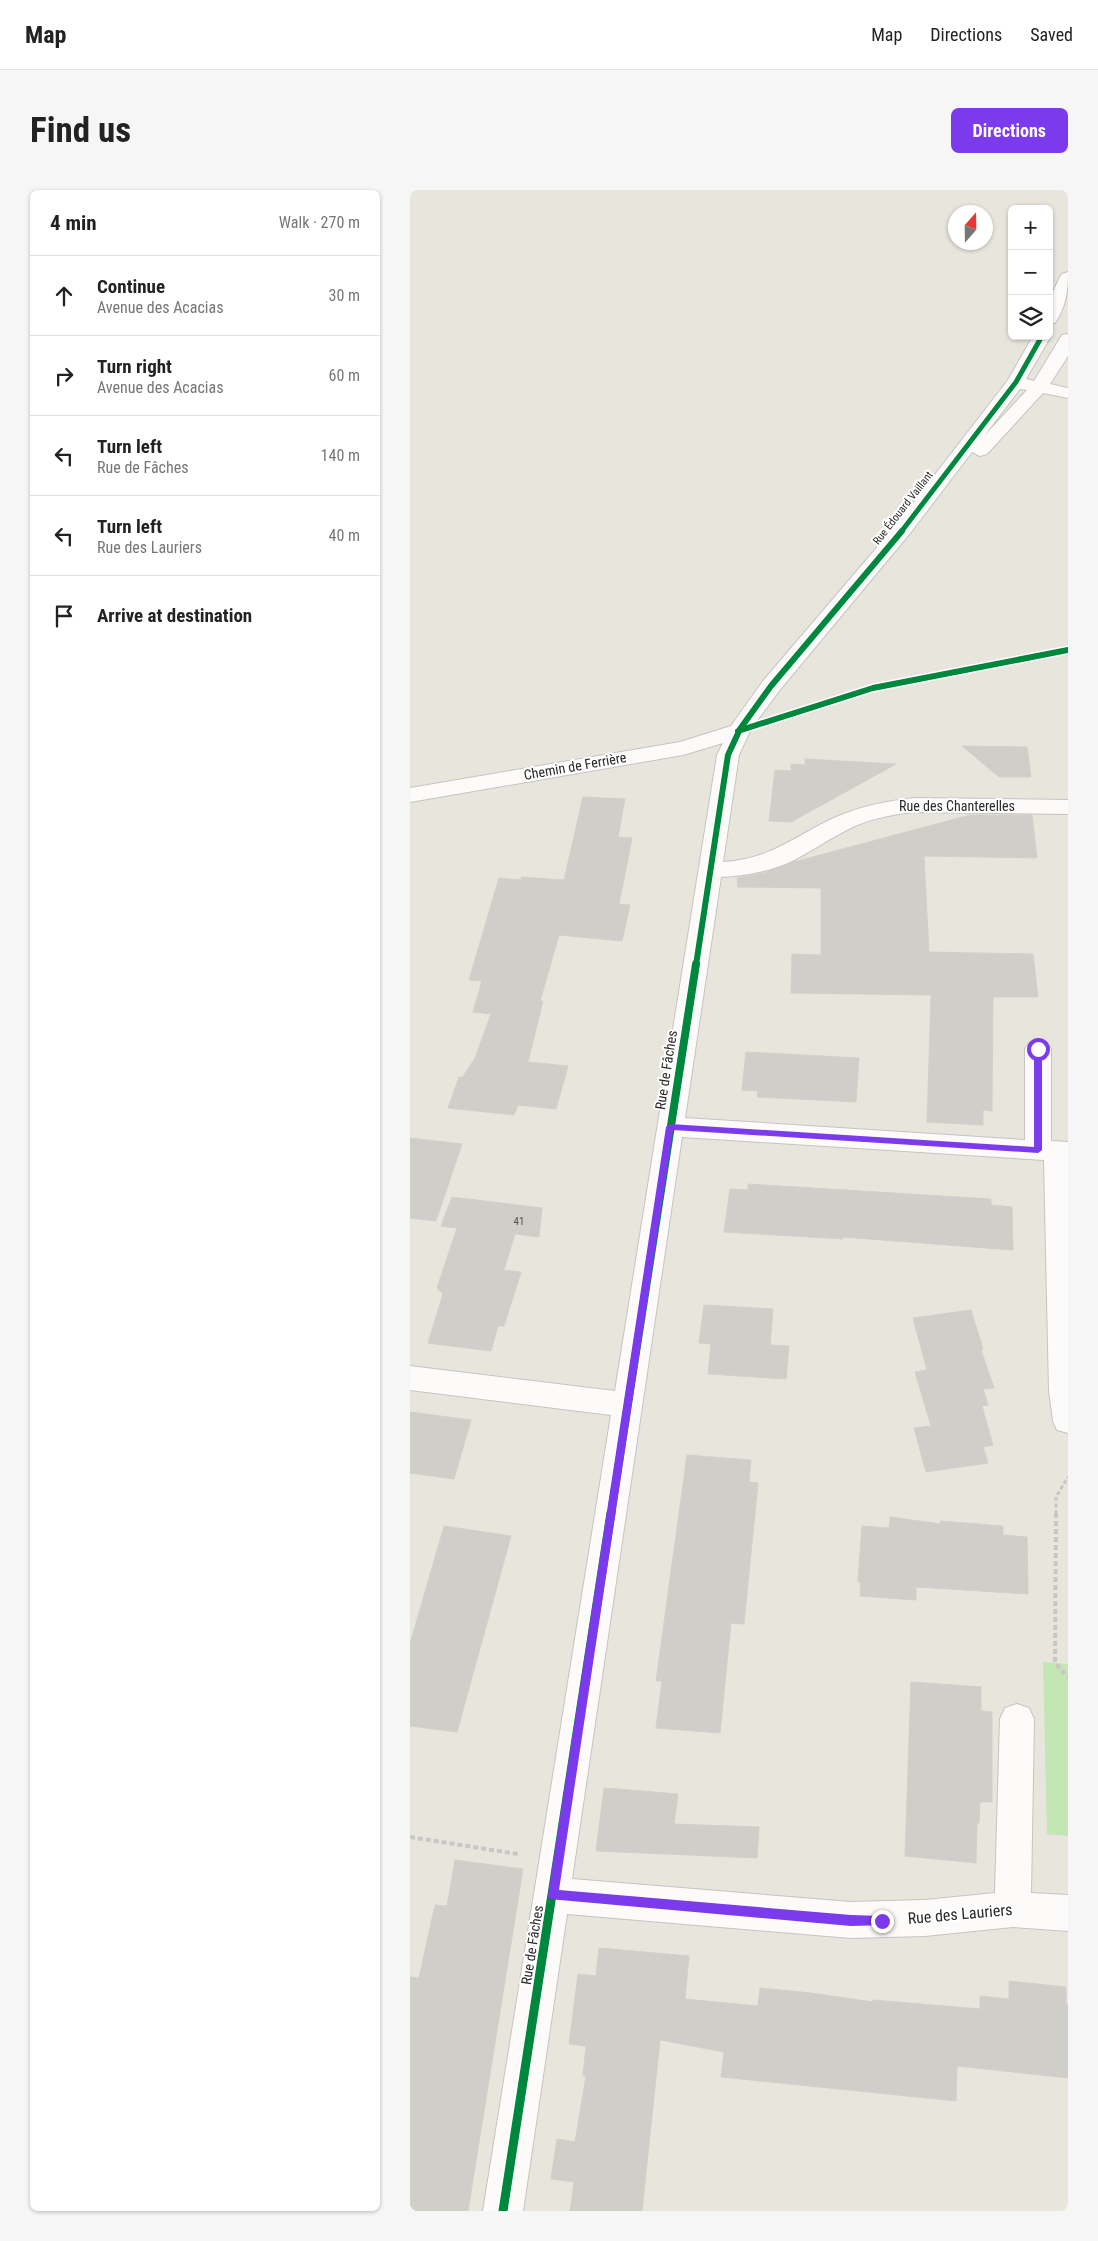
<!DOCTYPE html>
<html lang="en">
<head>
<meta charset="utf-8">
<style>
  body { margin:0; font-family:"Roboto Condensed",sans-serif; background:#f6f6f6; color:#222 }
  .controls { position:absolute; right:15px; top:15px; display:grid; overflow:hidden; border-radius:8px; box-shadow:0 1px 4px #0004 }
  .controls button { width:45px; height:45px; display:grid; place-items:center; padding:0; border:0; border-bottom:1px solid #e0e0e0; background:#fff; color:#222; font:25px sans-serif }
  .compass { position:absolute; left:538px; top:15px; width:45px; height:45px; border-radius:50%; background:#fff; box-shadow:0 1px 4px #0004; rotate:20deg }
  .stop { position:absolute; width:15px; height:15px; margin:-11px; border:4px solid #7c3aed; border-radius:50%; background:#fff }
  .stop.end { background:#7c3aed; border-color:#fff; box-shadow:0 1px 5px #0008 }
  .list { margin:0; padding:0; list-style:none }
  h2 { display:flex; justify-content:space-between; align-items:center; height:65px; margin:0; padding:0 20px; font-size:21px }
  h2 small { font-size:16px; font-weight:400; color:#767676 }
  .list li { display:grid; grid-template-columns:32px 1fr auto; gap:15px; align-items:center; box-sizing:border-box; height:80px; padding:0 20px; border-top:1px solid #e0e0e0 }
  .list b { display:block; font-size:19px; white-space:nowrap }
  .list p { margin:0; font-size:16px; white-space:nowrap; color:#767676 }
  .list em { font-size:16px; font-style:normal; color:#767676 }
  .icon { flex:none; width:28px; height:28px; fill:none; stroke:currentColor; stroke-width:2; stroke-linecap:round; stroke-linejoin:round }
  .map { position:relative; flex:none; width:658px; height:2021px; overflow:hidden; border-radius:8px }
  header { display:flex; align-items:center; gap:30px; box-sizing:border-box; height:70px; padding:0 25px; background:#fff; border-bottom:1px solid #e0e0e0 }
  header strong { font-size:24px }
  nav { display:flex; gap:28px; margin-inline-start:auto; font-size:18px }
  .intro { display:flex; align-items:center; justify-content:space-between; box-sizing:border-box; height:120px; padding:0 30px }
  h1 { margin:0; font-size:35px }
  .button { padding:12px 22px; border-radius:8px; background:#7c3aed; color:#fff; font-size:18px; font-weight:700 }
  main { display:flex; gap:30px; padding:0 30px }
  aside { flex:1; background:#fff; border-radius:8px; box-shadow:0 1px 4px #0004 }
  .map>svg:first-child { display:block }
  .green { fill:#c4e6b4 }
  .building { fill:#d0cec9; stroke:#d3d0ca }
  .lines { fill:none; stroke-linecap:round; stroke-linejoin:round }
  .minor-casing { stroke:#c5c4c3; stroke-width:2 }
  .path-far1 { stroke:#c8c7c6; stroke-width:3; stroke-dasharray:4 2.5; stroke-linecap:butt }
  .path { stroke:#c8c7c6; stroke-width:4; stroke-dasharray:5 3; stroke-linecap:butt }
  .minor { fill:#fcfbfa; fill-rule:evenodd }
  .cycleway-far3-casing { stroke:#fff; stroke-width:7 }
  .cycleway-far2-casing { stroke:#fff; stroke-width:9 }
  .cycleway-far1-casing { stroke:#fff; stroke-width:11 }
  .cycleway-casing { stroke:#fff; stroke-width:12 }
  .cycleway-far3 { stroke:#00873e; stroke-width:5 }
  .cycleway-far2 { stroke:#00873e; stroke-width:6 }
  .cycleway-far1 { stroke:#00873e; stroke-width:8 }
  .cycleway { stroke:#00873e; stroke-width:9 }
  .route { fill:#7c3aed }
  .labels { text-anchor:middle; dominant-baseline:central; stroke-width:4; stroke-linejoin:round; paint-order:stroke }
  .far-street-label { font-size:11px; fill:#292929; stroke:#fff }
  .number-label { font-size:11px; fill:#545352 }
  .street-label { font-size:14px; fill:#292929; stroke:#fff }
  .near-street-label { font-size:16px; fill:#292929; stroke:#fff }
</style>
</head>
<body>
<header>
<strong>Map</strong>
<nav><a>Map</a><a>Directions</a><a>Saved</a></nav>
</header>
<div class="intro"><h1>Find us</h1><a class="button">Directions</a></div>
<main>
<aside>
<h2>4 min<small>Walk · 270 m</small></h2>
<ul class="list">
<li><svg class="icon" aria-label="ahead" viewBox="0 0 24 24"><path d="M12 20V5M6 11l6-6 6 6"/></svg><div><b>Continue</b><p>Avenue des Acacias</p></div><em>30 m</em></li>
<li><svg class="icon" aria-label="right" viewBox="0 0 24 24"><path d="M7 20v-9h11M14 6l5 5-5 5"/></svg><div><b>Turn right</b><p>Avenue des Acacias</p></div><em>60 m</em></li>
<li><svg class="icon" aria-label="left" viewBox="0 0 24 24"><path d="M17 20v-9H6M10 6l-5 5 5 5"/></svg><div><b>Turn left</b><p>Rue de Fâches</p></div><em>140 m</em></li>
<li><svg class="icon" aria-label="left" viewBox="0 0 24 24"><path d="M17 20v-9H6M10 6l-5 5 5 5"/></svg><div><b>Turn left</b><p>Rue des Lauriers</p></div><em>40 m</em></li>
<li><svg class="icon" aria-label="arrive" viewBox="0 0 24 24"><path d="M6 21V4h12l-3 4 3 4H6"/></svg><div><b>Arrive at destination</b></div></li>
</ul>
</aside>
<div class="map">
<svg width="658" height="2021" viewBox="0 0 658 2021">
  <rect width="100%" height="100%" fill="#e8e5dd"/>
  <path class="green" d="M633,1472L658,1474V1646L637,1644Z"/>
  <path class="building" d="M552,556L617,557L621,587H589Z
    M395,569L486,574L381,632L359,631L365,580L381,581V574L395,575Z
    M173,607L215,609L208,647L222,648L209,714L220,715L212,751L149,745L130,811H133L118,872L158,876L146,919L108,915L104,925L38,918L49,887L52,888L65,868L81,824L63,822L72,791L59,790L89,688L111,690V687L154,690Z
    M560,625H622L627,668L514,666L519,762L623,764L628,807H583L582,921L573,920V935L517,932L521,805L381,803L382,764L411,765V698L328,697L327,688L354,683L384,672Z
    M336,862L449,868L446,912L347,907L348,901L332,900Z
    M0,948L52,954L26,1031L0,1028Z
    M338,994L581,1009V1015L602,1017L603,1060L433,1047V1049L314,1042L320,999L338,1000Z
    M42,1007L132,1018L129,1047L105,1044L94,1080L111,1082L94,1136H88L81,1161L18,1153L33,1104L27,1098L47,1038L31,1036Z
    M294,1115L363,1119L360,1155L379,1156L376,1189L298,1184L301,1154L289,1153Z
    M561,1120L573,1159L571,1160L584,1198L573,1199L578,1215L572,1216L583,1255L573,1257L578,1273L516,1282L504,1238L521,1236L505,1182L517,1180L503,1128Z
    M0,1222L61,1230L44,1289L0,1283Z
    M277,1265L341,1270L339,1292L348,1293L334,1434L321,1433L310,1543L246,1538L252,1491H246Z
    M480,1327L531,1334L530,1331L593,1336V1345L617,1347L618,1404L506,1397V1410L450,1406L451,1392H448L452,1336L479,1338Z
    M34,1336L101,1346L47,1542L0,1536V1454Z
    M501,1492L571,1497V1521L582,1522V1612H570L569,1633H567L566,1673L495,1666Z
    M194,1598L268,1604L264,1634L349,1637L347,1668L186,1661Z
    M45,1670L113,1679L58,2021H0V1787L9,1788L25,1715L37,1716Z
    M189,1758L279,1766L275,1809L348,1816L350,1798L401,1803L463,1812V1810L570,1819V1806L599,1809V1791L656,1797V1814L658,1815V1888L547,1876L546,1911L311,1887L314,1862L250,1850L232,2021H160L164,1992L141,1989L147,1949L165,1952L176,1886H173L176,1856L159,1854L168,1784L186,1786Z"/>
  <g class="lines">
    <g class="minor-casing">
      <path id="minor" d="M658,82C658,101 656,117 645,133L639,134V110L650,87L652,84Z
        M639,144L641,146L616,189L624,191L652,145L658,144V166L640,194L658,198V208L633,203L577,264L570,266L562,262L501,342L369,501L341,539L329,565L313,672C362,669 384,646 426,627C451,616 477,611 504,608L658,610V624L504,622C479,625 457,629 435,641C415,651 398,664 378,673C357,682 334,686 311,687L275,928L615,950V859L619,853L628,850L637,853L641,859V951L658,952V1243L647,1240L643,1231L639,1201L634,970L272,947L162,1689L441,1712L515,1710L585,1703L590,1529L595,1518L607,1514L619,1518L624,1529L621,1703L658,1705V1741L603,1737L515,1746L441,1748L157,1724L113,2021H73L201,1225L0,1200V1176L205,1201L307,565L313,553L273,565L0,612V598L270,552L321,536L353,491L487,334L598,190L623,146H639ZM610,199L617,200L574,246Z"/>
    </g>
    <path class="path-far1" d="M646,1324V1307L658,1287"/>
    <path class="path" d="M646,1323L645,1473L658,1487
      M0,1647L108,1664"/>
    <use href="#minor" class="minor"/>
    <g class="cycleway-far3-casing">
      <path id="cycleway-far3" d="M491,342L606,192L632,146"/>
    </g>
    <g class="cycleway-far2-casing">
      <path id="cycleway-far2" d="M328,541L463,498L658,460
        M286,775L318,565L330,539L361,496L492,341"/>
    </g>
    <g class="cycleway-far1-casing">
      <path id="cycleway-far1" d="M201,1324L286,774"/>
    </g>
    <g class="cycleway-casing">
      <path id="cycleway" d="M93,2021L201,1323"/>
    </g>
    <use href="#cycleway-far3" class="cycleway-far3"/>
    <use href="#cycleway-far2" class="cycleway-far2"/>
    <use href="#cycleway-far1" class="cycleway-far1"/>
    <use href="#cycleway" class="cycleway"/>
  </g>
  <path class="route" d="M628,856L632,859V960L628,963L263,940L149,1700L441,1725L472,1726L476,1727V1735L441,1736L139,1709L138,1705L256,937L260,934L624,957V859Z"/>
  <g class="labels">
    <g class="far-street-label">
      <text transform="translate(493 318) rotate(-52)">Rue Édouard Vaillant</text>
    </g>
    <g class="number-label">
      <text x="109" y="1031">41</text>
    </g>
    <g class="street-label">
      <text transform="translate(165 576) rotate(-10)">Chemin de Ferrière</text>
      <text x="547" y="616">Rue des Chanterelles</text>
      <text transform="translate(256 880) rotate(-81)">Rue de Fâches</text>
      <text transform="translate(122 1755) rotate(-81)">Rue de Fâches</text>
    </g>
    <g class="near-street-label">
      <text transform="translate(550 1724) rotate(-5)">Rue des Lauriers</text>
    </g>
  </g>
</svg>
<div class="controls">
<button>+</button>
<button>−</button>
<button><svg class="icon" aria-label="layers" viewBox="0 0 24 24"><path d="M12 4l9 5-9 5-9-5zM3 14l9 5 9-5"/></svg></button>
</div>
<svg class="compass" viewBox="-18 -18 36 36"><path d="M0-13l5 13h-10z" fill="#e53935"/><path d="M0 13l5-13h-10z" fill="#767676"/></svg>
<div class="stop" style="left:628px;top:859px"></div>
<div class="stop end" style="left:472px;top:1731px"></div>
</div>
</main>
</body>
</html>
